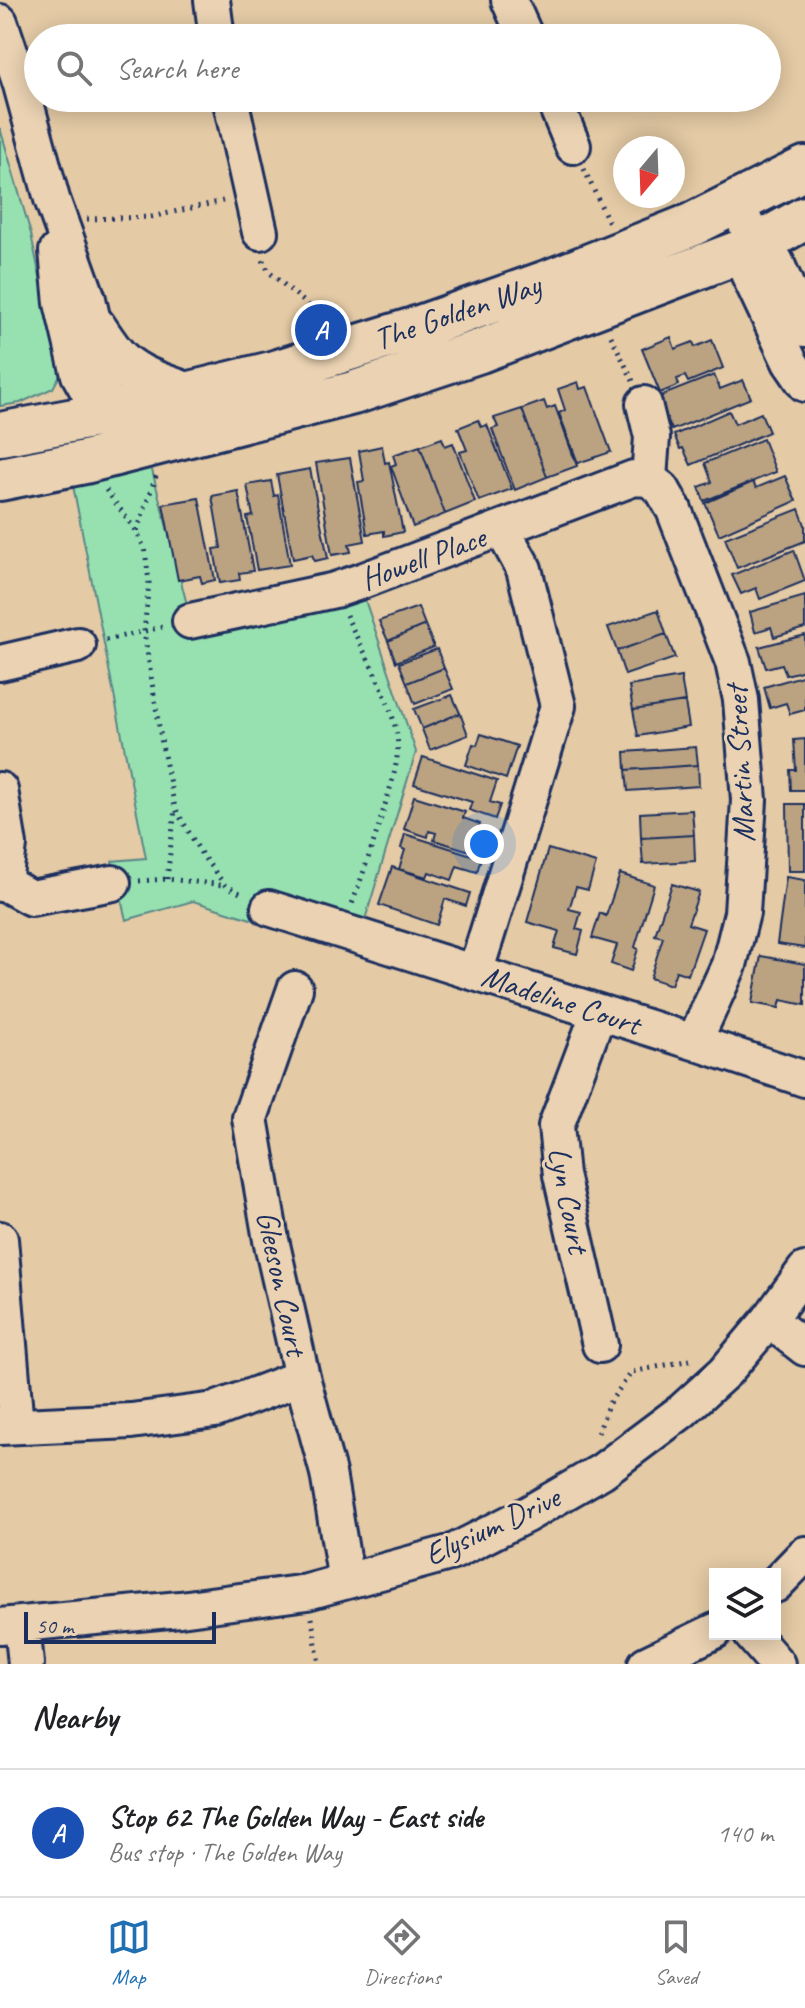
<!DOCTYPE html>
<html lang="en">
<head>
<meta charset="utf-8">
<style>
  body { margin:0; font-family:Caveat,sans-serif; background:#f6f6f6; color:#202124 }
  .controls { position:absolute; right:24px; bottom:24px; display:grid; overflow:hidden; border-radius:0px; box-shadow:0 4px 20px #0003 }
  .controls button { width:72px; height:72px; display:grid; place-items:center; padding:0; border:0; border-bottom:2px solid #e0e0e0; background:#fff; color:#202124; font:40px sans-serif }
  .compass { position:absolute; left:613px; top:136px; width:72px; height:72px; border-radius:50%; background:#fff; box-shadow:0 4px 20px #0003; rotate:199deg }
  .scale { position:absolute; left:24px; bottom:20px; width:192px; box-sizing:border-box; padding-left:8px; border:4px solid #1b2f5e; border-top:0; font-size:22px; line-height:28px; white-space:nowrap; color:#1b2f5e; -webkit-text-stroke:6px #ead2b2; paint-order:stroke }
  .you { position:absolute; left:484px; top:844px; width:28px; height:28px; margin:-20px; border:6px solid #fff; border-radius:50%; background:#1a73e8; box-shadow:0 0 0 12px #1a73e833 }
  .badge { display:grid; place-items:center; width:52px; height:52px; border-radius:50%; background:#1f6fb2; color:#fff; font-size:26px; font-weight:700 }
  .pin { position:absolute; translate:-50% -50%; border:4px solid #fff; box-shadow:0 2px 8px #0006 }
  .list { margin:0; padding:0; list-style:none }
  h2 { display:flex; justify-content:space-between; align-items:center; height:104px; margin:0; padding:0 32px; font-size:34px }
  h2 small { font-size:26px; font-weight:400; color:#757577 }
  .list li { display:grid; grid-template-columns:52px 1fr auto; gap:24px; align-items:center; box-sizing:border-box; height:128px; padding:0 32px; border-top:2px solid #e0e0e0 }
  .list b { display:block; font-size:30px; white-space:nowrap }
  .list p { margin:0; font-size:26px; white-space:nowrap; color:#757577 }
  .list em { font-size:26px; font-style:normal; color:#757577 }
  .icon { flex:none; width:44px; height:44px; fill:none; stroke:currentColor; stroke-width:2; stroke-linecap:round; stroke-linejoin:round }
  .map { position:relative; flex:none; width:805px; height:1664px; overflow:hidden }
  .search { position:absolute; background:#fff; box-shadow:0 4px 20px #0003; left:24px; right:24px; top:24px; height:88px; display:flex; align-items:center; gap:20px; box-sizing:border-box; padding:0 28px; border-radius:44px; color:#757577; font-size:30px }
  .sheet { height:232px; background:#fff }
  nav { display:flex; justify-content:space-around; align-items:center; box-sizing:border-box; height:112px; border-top:2px solid #e0e0e0; background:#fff; font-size:22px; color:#757577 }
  nav a { display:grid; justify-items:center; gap:4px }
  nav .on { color:#1f6fb2 }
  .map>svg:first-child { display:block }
  .green { fill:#97e1b0; stroke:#598887; stroke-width:2 }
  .building { fill:#bba382; stroke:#1b2f5e; stroke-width:2 }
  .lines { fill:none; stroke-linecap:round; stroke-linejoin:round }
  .minor-casing { stroke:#1b2f5e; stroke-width:40 }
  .major-casing { stroke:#1b2f5e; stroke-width:48 }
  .path { stroke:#1b2f5e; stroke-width:5; stroke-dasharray:2 6; stroke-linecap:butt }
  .minor { stroke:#ead2b2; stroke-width:34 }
  .major { stroke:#ead2b2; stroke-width:42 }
  .labels { text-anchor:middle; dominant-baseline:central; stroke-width:6; stroke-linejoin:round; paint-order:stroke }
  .street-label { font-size:32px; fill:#1b2f5e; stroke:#ead2b2 }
</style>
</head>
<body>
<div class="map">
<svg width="805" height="1664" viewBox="0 0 805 1664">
  <rect width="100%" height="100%" fill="#e4caa5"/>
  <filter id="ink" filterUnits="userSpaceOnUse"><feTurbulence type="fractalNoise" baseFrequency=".0125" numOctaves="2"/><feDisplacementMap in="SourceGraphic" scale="16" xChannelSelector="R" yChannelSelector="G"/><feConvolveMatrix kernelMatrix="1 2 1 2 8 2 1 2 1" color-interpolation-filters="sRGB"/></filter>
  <g filter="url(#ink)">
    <path class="green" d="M0,128L31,234L60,375L53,388L20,403L0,406Z
      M146,447L191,620L359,582L416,752L360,936L312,938L193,901L126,920L112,861L146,858L69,465Z"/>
    <path class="building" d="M671,337L675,349L693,342L695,347L712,340L723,368L688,382L685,376L677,379L679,385L660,393L642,349Z
      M714,375L720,389L743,380L751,398L672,430L658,397Z
      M578,382L580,389L587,387L611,452L578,463L559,413L565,410L558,389Z
      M544,401L547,409L555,406L577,466L547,477L522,409Z
      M522,409L547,477L515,490L492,429L498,427L494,418Z
      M729,411L735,424L761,413L769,432L691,465L683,448L680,449L674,435Z
      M478,420L481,427L487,425L512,489L479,501L460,452L467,450L458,428Z
      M442,438L445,446L453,443L475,502L445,514L420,446Z
      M763,439L776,472L704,501L699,487L712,482L705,463Z
      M382,446L385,463L389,462L403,532L384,536V531L367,534L358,482L364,481L359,451Z
      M420,446L445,514L413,527L391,466L396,464L393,455Z
      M350,458L365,541L349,544L351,552L332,555L316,463Z
      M310,469L328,558L315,561L312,555L293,559L277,475Z
      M785,476L796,501L719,535L705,503L753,482L756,488Z
      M271,481L274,496L278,495L290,565L257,570L247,517L253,516L247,485Z
      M238,491L253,571L239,573L240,580L220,583L214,549L221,548L212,496Z
      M199,498L215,580L202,583L200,576L178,580L163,504Z
      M799,509L805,525V541L737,568L725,538Z
      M794,550L805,581L760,599L756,588L741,594L732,575Z
      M805,596V628L774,637L771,627L755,632L750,612Z
      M418,607L425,625L388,641L379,621Z
      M658,610L666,634L617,651L608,627Z
      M425,625L434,647L396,662L388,641Z
      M666,634L675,658L625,675L617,651Z
      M805,635V670L786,675L782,664L766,668L759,647Z
      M437,649L444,668L407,683L399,663Z
      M444,668L453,689L415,704L407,683Z
      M805,675V710L790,714L786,703L770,708L764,687Z
      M681,677L685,702L633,710L629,686Z
      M452,695L460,713L422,729L414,709Z
      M685,702L689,727L638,736L633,710Z
      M460,713L468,735L430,750L422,729Z
      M481,734L517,746L506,779L466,765L473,744L477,745Z
      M805,739V790H791L790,770H796L794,740Z
      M696,747L698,765L626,770L625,752Z
      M423,757L497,781L490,802L500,805L495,819L469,810L472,802L414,784Z
      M698,765L699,786L628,791L626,770Z
      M414,796L465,812L463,818L480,824L478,831L499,837L493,853L471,846L470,851L434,840L436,833L429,831L428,837L404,829Z
      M787,804H805V871H788Z
      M692,810L694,835L641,838L640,813Z
      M405,834L481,858L477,872L457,866L452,880L429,872L427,877L399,869L405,850L401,848Z
      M694,835L695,861L643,864L641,838Z
      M548,849L596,863L588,890L576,887L569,909L581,912L576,929L583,931L577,954L554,948L559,931L527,922Z
      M392,867L470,893L466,906L445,899L437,925L379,905Z
      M620,874L654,885L635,947L638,949L631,971L611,964L617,945L592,938L600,913L606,916Z
      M786,877L805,880V948L777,944Z
      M672,884L699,892L688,924L704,929L688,975L676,971L671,985L650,978L663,937L655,935Z
      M761,956L805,964V1005L781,1000L779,1008L752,1003Z"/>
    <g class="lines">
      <g class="minor-casing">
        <path id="minor" d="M212,0L217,38
          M509,0L526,38
          M0,22L21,85L52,199L88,299L104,371L101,415
          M230,98L260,232
          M553,98L573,146
          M737,202L755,246L776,262L805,329
          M755,246L748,273L790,362L805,384
          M57,251L62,303L79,375L101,414
          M644,404L652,437L649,479
          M649,479L662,489L674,510L733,662L741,700L749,800L742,913L729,965L694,1042
          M190,621L335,590L359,582L634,478L649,479
          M0,663L78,645
          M0,790L9,845L4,883L0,884
          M4,883L31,898L113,883
          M269,908L694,1042L805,1079
          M469,971L480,957L558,706L524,569L502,529
          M295,989L250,1118L271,1240L302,1377L328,1473L346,1581
          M599,1012L556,1126L561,1175L600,1345
          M0,1239L16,1426
          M769,1320L805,1348
          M0,1427L131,1421L215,1410L302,1377
          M775,1585L805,1554
          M22,1625L26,1664
          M0,1626L180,1609L307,1592L453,1552L526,1515L602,1471L682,1411L725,1372L769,1320L805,1270
          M751,1634L777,1664
          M646,1664L715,1631"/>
      </g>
      <g class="major-casing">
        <path id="major" d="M94,327C100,336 106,345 113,354C131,377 160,384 186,394
          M0,434L101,415L272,373L414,329L550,281L691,225L805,168
          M0,479L85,462L353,393L480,351L755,246L805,218"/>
      </g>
      <path class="path" d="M584,169L610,225
        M87,219L151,217L223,201
        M263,260L269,272L321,316L324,324
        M611,336L633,381
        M106,490L137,532L145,550L149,582L144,632L162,745L175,808L202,855L225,885L244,895
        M137,531L156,476
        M346,615C363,652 387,690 396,730C402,759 390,787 382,815C373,845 363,874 352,904
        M106,640L162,627
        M167,879L175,809
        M139,881L167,879L224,885
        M598,1433L609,1403L632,1372L690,1360
        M312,1618L319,1664"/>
      <use href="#minor" class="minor"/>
      <use href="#major" class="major"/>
    </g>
  </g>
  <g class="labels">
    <g class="street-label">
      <text transform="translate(457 312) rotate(-19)">The Golden Way</text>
      <text transform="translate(423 558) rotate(-20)">Howell Place</text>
      <text transform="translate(740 764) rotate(-93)">Martin Street</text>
      <text transform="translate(561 1000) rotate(18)">Madeline Court</text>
      <text transform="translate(569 1200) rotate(79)">Lyn Court</text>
      <text transform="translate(282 1283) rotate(78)">Gleeson Court</text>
      <text transform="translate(492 1526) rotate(-25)">Elysium Drive</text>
    </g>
  </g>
</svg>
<div class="controls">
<button><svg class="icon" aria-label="layers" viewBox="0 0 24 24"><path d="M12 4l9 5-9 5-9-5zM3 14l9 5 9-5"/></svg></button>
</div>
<svg class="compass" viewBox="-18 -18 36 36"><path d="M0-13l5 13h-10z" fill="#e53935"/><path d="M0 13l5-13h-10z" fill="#757577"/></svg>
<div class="scale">50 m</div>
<div class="you"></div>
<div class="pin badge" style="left:321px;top:330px;background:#1a4fb4">A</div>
<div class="search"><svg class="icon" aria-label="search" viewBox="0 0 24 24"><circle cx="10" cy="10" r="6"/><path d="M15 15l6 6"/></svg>Search here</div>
</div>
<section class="sheet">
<h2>Nearby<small></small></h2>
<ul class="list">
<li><span class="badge" style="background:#1a4fb4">A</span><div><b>Stop 62 The Golden Way - East side</b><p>Bus stop · The Golden Way</p></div><em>140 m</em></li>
</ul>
</section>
<nav>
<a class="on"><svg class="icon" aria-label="map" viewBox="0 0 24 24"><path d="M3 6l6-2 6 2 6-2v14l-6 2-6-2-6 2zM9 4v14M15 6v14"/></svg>Map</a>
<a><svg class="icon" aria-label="directions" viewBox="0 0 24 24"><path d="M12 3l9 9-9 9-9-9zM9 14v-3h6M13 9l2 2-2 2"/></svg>Directions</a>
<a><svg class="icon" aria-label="saved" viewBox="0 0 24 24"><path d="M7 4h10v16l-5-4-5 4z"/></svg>Saved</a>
</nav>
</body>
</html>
